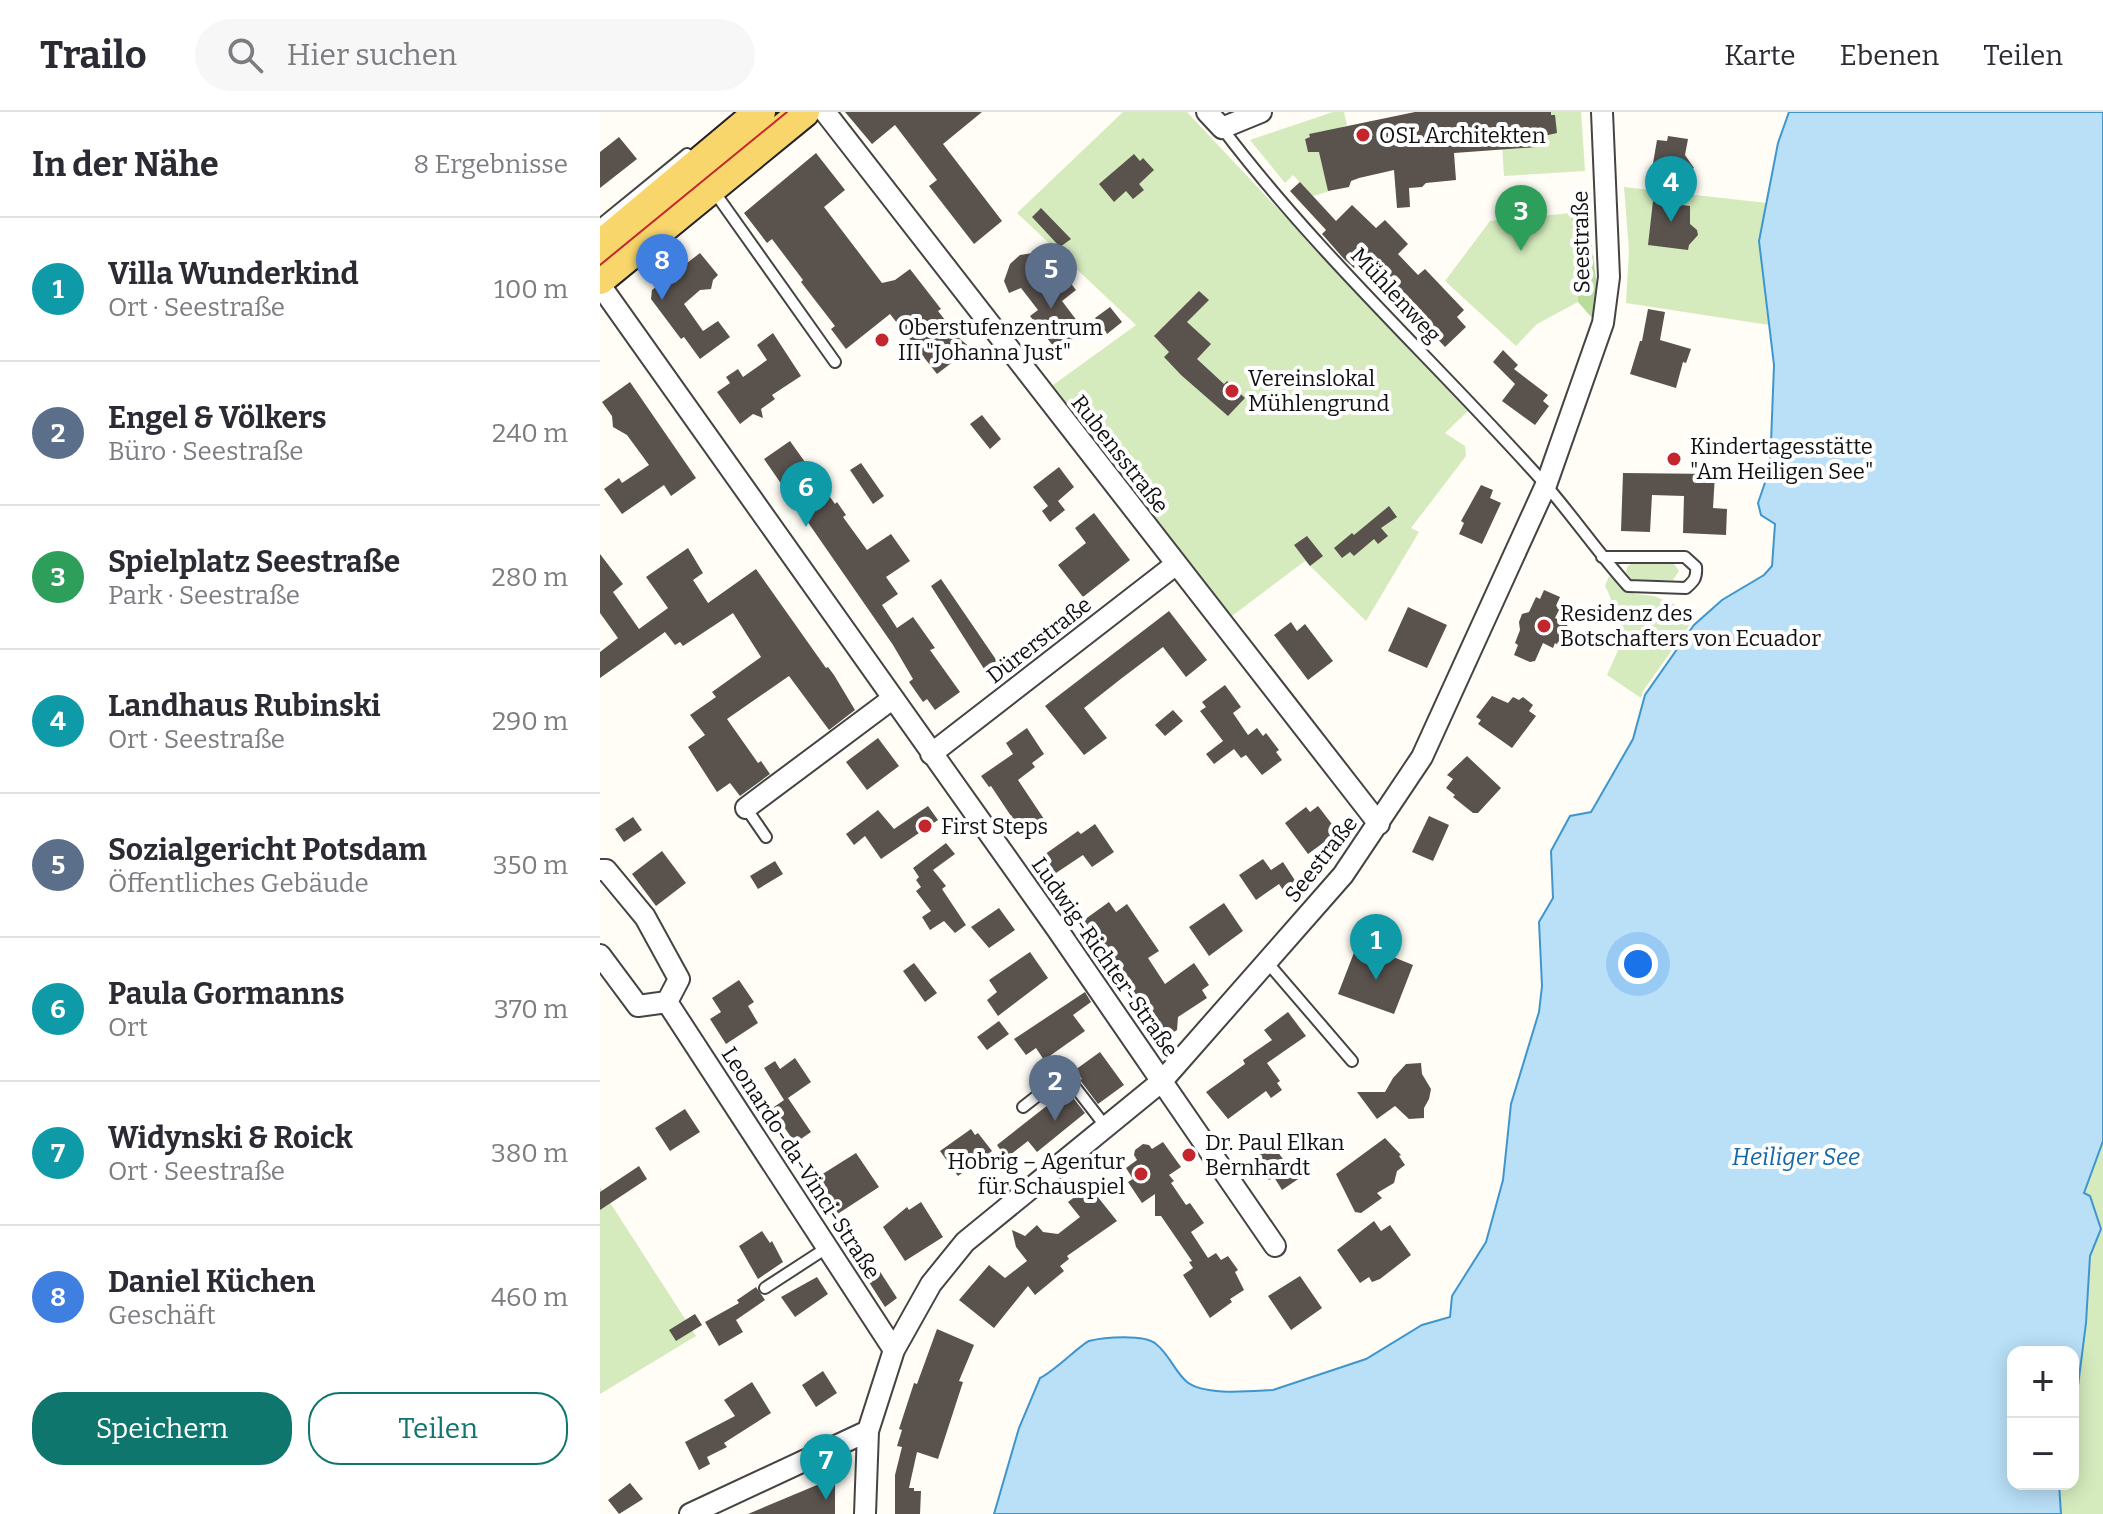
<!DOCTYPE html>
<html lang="de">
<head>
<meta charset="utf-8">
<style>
  body { margin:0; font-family:Bitter,serif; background:#f7f7f7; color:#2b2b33 }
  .controls { position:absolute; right:24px; bottom:24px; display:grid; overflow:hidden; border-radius:16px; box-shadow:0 4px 20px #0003 }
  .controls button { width:72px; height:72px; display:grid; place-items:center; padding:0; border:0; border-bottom:2px solid #e1e1e2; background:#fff; color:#2b2b33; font:40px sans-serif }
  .you { position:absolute; left:1038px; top:852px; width:28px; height:28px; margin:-20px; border:6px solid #fff; border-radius:50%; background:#1a73e8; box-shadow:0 0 0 12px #1a73e833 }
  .badge { display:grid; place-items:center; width:52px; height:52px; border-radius:50%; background:#0f766e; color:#fff; font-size:26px; font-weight:700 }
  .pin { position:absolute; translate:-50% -66px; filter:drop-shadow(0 2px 4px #0008) }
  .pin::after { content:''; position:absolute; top:42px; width:28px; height:24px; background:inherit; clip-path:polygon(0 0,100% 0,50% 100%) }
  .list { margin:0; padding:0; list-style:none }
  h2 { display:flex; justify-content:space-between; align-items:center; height:104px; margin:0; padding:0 32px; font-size:34px }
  h2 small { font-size:26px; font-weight:400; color:#7c7c81 }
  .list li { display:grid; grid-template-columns:52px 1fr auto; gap:24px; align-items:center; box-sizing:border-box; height:144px; padding:0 32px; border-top:2px solid #e1e1e2 }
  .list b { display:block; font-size:30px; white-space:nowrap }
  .list p { margin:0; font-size:26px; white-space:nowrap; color:#7c7c81 }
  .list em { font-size:26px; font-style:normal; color:#7c7c81 }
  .actions { display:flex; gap:16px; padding:24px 32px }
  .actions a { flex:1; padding:18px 0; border:2px solid #0f766e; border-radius:32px; text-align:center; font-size:28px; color:#0f766e }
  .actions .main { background:#0f766e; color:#fff }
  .icon { flex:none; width:44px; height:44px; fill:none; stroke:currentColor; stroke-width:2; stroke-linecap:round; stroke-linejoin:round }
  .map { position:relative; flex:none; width:1503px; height:1402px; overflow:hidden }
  header { display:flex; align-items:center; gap:48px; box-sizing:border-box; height:112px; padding:0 40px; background:#fff; border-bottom:2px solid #e1e1e2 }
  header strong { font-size:38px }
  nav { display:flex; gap:44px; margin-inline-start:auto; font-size:28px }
  .search { width:560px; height:72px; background:#f7f7f7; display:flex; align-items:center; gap:20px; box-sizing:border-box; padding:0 28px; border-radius:44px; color:#7c7c81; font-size:30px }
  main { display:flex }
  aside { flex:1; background:#fff }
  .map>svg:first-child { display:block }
  .green { fill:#d5ebbd }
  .forest { fill:#b9dc9c }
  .water { fill:#b9e0f7; stroke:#3f96cf; stroke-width:2 }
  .building { fill:#5a524d }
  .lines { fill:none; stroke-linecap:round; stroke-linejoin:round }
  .service-casing { stroke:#444; stroke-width:14 }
  .minor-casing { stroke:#444; stroke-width:24 }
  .primary-casing { stroke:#222; stroke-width:34 }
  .service { stroke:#fff; stroke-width:10 }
  .minor { stroke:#fff; stroke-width:20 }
  .primary { stroke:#f9d66b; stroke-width:30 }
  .tram { stroke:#c4262e; stroke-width:2 }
  .poi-dot { fill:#c4262e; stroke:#fff; stroke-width:3 }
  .labels { text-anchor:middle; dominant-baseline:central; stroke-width:8; stroke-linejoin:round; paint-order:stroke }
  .poi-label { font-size:22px; fill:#111; stroke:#fff; text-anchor:start }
  .street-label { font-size:22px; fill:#111; stroke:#fff }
  .water-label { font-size:24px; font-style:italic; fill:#1768a6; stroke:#fff }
</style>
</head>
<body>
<header>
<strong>Trailo</strong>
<div class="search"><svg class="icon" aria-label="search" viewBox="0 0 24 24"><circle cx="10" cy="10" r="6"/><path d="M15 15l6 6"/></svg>Hier suchen</div>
<nav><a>Karte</a><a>Ebenen</a><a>Teilen</a></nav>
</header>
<main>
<aside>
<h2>In der Nähe<small>8 Ergebnisse</small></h2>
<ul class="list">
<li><span class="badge" style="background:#0f9aa8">1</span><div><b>Villa Wunderkind</b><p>Ort · Seestraße</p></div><em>100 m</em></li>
<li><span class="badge" style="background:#5c6f8a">2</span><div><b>Engel &amp; Völkers</b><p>Büro · Seestraße</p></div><em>240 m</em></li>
<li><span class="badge" style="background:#2e9e5b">3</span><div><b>Spielplatz Seestraße</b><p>Park · Seestraße</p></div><em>280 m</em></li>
<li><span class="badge" style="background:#0f9aa8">4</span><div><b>Landhaus Rubinski</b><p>Ort · Seestraße</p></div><em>290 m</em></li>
<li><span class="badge" style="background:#5c6f8a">5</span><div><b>Sozialgericht Potsdam</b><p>Öffentliches Gebäude</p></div><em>350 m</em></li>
<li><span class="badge" style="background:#0f9aa8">6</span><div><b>Paula Gormanns</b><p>Ort</p></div><em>370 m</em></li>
<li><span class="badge" style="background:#0f9aa8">7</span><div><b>Widynski &amp; Roick</b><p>Ort · Seestraße</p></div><em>380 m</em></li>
<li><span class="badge" style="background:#3f7fe0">8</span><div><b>Daniel Küchen</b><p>Geschäft</p></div><em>460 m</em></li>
</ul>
<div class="actions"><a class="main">Speichern</a><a>Teilen</a></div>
</aside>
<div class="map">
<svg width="1503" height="1402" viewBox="0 0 1503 1402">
  <rect width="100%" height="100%" fill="#fffdf5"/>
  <path class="green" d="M523,0H587L868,299L845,321L865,334L866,344L811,416L819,420L766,509L705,449L632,504L453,273L536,213L417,101Z
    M733,0H744L747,13L725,22L724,19L710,22V25L705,27L708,40H721L730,79L713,84L693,63L685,71L650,28Z
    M900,0H981L985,59L904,64Z
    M1024,75L1167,91L1159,129L1169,213L1026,191L1029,139Z
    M971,101L978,190L937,212L916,234L845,169L890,109Z
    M1032,451L1074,452L1079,459L1073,468H1032L1026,460L1027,455Z
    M1009,464L1035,482L1054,484L1083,496L1094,507L1043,579L1041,586L1007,563L1026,520C1013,506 1015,492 1005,474Z
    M1503,1029V1402H1461L1459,1372H1473V1313L1486,1211L1490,1144L1501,1117L1483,1082Z
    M0,1075L96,1224L0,1282Z"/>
  <path class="forest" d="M988,100L997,175L993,207L978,190L971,101Z"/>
  <path class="water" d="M1189,0H1503V1029L1484,1081L1490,1084L1501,1117L1490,1144L1486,1211L1473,1313V1240H1413V1372H1459L1461,1402H394L419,1316L440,1266C455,1259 481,1232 489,1229C504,1225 545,1222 556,1232C569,1242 575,1260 587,1270C605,1284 651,1279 673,1278L766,1247L822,1213L850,1205L852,1184L886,1130L903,1068L911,992L939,900L942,874L939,810L953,786L951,739L970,704L991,700L994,695L1033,627L1045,583L1094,513L1122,488L1164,463L1172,454L1175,412L1161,403L1158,391L1170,356L1174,253L1159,129L1178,31Z"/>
  <path class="building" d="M245,0H382L343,32L402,109L374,132L329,74L337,68L295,13L272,32Z
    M815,0H951V3H955L957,21L935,26L936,35L854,41L856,68L826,71L822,75L809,76L810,95L797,96L794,58L759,66L751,69L749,75L728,79L719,40H708L705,27L710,25L709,22Z
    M1068,24L1088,27L1085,43L1094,56L1082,63L1081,68L1051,63L1057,28L1067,29Z
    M19,25L37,47L0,76V40Z
    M216,41L245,78L224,95L282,171L295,168L310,157L341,197L338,199L360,227L371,236L337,262L290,202L246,237L231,217L235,214L201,170L203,168L172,127L167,131L144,101Z
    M534,42L540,49L543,46L554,58L539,72L544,78L533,87L526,79L514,90L499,72Z
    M700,70L736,109L752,93L776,116L785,108L808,132L798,142L818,163L825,157L864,198L857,205L866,215L845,235L788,174L794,168L769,142L754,156L744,147L722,122L726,118L690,79Z
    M1053,89L1090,94V112L1097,118L1098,123L1089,133L1088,138L1048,133Z
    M441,96L471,127L460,135L432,105Z
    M446,139L476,178L462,189L484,218L457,239L430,204L438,198L421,176L409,181L404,169L410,152L420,143Z
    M100,141L118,163L113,168L111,177L100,178L84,192L103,219L118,209L130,225L100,247L84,225L81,227L51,187L52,178Z
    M599,179L609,188L587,210L611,232L597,247L624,272L627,269L645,286L628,304L581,263L564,245L569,240L554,224Z
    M510,195L522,210L507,222L495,206Z
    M1048,197L1065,200L1060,228L1091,237L1086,251L1083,250L1076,276L1030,262L1040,229H1042Z
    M173,221L201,264L172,283L175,287L161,297L163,306L153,302L140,312L117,280L130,271L126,265L138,257L143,265L167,248L157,233Z
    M903,238L918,253L914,257L948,283L943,289L949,294L935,313L902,289L915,272L893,250Z
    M30,270L96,366L71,384L64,373L22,402L4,377L19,366L22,371L49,353L27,323L13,315L12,304L2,290Z
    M382,303L401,327L390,337L370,312Z
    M190,329L235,392L237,390L246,403L243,405L267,438L291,422L310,449L286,465L298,482L282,493L297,516L313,505L335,536L330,538L360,580L335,598L327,587L323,590L309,570L313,567L293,533L164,347Z
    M261,351L284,384L273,392L250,358Z
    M459,355L474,375L458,389L465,398L450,410L442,399L448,394L433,375Z
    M1023,361L1115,362L1113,396L1127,397L1126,423L1083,421L1084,384L1052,383L1050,420L1021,419Z
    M881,373L893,378L890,386L901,391L882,432L859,422L864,411L861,409Z
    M789,394L797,405L781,416L788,424L778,432L774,427L754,444L750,440L742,446L734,436L752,421L754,423Z
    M494,401L530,448L483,485L458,453L486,431L475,416Z
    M707,424L723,444L710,454L694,433Z
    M88,436L103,461L93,468L108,491L156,457L226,556L228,555L234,563L255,598L229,618L189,564L127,607L158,651L161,649L170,662L140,684L130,671L117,680L88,635L105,623L90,603L116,585L112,580L161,545L133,501L83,534L80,530L75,533L65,520L0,566V540L18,526L0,501V442L23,472L13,480L39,517L68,496L46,465Z
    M341,467L399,552L386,560L331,474Z
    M944,478L960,485L956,494L960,496L955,506L968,512L958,533L955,531L953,536L943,531L935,549L930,550L914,543L918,533L915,531L920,518L919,510L922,502L929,500L936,485L940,487Z
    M808,495L847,513L827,556L788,539Z
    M569,499L607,548L586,565L563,535L522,566L484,596L507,626L484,643L445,594Z
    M691,510L697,519L705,512L733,549L708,568L674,523Z
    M625,573L641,595L633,601L648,623L657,616L663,624L666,621L679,638L676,640L682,648L662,663L646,643L641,646L634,637L614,652L606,642L623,629L600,599L606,595L602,590Z
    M892,584L908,591L913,585L919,588L923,585L933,593L929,599L936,604L912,636L878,612L881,608L876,605Z
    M573,598L583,609L565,624L555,613Z
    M427,616L444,642L432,651L435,655L418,668L446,710L425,725L391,674L389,675L381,664L413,642L406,631Z
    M278,626L299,654L267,678L246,650Z
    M867,644L901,676L878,701H873L853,685L855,683L846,676L853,667L847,663Z
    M328,694L338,708L281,747L265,724L254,733L246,722L278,698L294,717Z
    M718,694L738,720L708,742L685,711L706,695L710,700Z
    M829,704L849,713L833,749L812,740Z
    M33,705L42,718L24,730L15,717Z
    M495,712L514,740L492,755L483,743L453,763L441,745L478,719L481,722Z
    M346,731L355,742L333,758L346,774L342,777L366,813L355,821L344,809L330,818L322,805L331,799L316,779L321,775L316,768L319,765L313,756Z
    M62,739L86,771L56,794L32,762Z
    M663,747L671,758L683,750L698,773L685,781L679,772L656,788L639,763Z
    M175,749L183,762L158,777L150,764Z
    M509,790L516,800L527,792L559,839L548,846L565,872L594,851L609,873L602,878L607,886L578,905L577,918L563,927L542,895L544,894L511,847L507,848L504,843L500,838L502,835L484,808Z
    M624,791L643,819L609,844L589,815Z
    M399,796L415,818L389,836L371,815Z
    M761,832L813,853L794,902L738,882L755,838L758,840Z
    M430,840L448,866L398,904L387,888L397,880L389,868Z
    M314,851L337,881L325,890L303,859Z
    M139,868L154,890L148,894L158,911L126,932L110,907L121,900L112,886Z
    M485,880L491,890L473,903L485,919L444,948L436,936L426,943L414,927Z
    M688,900L706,924L667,951L680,969L677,971L682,978L671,986L666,979L628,1007L606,980L645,952L643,948L672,928L664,918Z
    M399,909L409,922L387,938L377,925Z
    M500,940L524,973L498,992L480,968L482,967L475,958Z
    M195,946L211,970L188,986L211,1020L195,1031L182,1012L170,1019L160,1005L184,988L164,956L175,949L180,957Z
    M821,951L822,962L831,977L829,987L824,996V1006L809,1007L795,994L777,1007L757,980H785L793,966L806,952Z
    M467,978L485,1001L437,1040L428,1029L406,1046L397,1033Z
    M85,997L100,1020L70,1039L55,1016Z
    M371,1017L375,1023L378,1021L392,1039L358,1064L340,1039Z
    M785,1026L801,1043L799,1044L805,1053L797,1059L794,1071L777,1081L782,1086L761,1101L755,1100L736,1062Z
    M563,1030L581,1055L569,1063L574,1069L571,1071L586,1093L590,1091L604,1111L591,1120L608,1146L616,1141L621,1148L628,1144L638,1158L635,1160L644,1178L630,1187L632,1190L610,1206L583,1163L593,1156L589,1150L592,1149L561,1104H555V1082L542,1091L528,1070L533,1067L526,1056L537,1048L534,1043L535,1038L543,1032L549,1033L552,1037Z
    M672,1032L688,1054L694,1050L704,1063L682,1078L674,1065L669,1068L653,1046Z
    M256,1041L279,1075L236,1103L213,1068Z
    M39,1054L47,1067L0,1098V1080Z
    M489,1074L517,1109L467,1144L469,1147L460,1154L464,1159L435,1183L428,1174L394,1216L359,1188L389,1153L405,1166L427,1149L416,1135L412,1118L425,1124L437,1113L443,1120L458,1122L480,1105L468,1090Z
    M321,1090L343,1125L305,1149L283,1115L307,1095L309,1098Z
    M774,1109L781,1119L790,1113L811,1143L780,1167L772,1170L769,1165L760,1171L737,1138Z
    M250,1113L297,1186L285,1195L238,1122Z
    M162,1119L170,1131L172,1129L183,1150L158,1167L139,1134Z
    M700,1164L722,1196L691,1218L668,1184Z
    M217,1165L228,1182L195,1205L181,1185Z
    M156,1175L165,1188L136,1208L143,1220L119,1234L105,1210L139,1191L137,1188Z
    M95,1202L102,1213L76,1229L69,1218Z
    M337,1217L374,1233L359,1269L363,1270L338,1347L317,1340L309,1376H314V1379H321L320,1402H295V1363L302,1335L297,1334L302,1318L299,1317L314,1271L317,1272Z
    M223,1259L237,1281L216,1295L202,1273Z
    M152,1270L171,1301L124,1331L127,1335L107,1345L110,1352L99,1358L85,1330L135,1304L124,1288Z
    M235,1363V1402H148L217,1373V1364Z
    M30,1371L43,1387L19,1402L8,1388Z"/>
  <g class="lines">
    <g class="service-casing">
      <path id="service" d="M622,16C718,143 838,252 944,371C973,404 998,441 1028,474L1086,476C1094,469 1097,466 1096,455L1085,445H1002
        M113,78L235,250
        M0,113L87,42
        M146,696L166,725
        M667,850L752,949
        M423,995L465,962L506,1015
        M165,1176L228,1135"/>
    </g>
    <g class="minor-casing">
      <path id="minor" d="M225,0L779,712
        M607,0L622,16L661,0
        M0,173L457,817L675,1134
        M331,642L575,453
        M146,696L292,587
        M0,758H6L45,805L79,867L67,890
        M0,843L38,894L67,890L294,1238
        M90,1402L268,1319
        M265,1402L268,1319L294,1238L331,1172L365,1130L562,969L743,763L822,645L946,373L1003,211L1009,165L1002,0"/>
    </g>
    <g class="primary-casing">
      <path id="primary" d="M0,134L160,0
        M0,167L204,0"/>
    </g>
    <use href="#service" class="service"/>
    <use href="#minor" class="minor"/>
    <use href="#primary" class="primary"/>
    <path class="tram" d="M0,153L187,0"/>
  </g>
  <g class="poi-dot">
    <circle cx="763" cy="23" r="8"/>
    <circle cx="282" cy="228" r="8"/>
    <circle cx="632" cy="279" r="8"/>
    <circle cx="1074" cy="347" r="8"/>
    <circle cx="944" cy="514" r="8"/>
    <circle cx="325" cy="714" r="8"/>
    <circle cx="589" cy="1043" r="8"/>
    <circle cx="541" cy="1062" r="8"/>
  </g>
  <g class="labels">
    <g class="poi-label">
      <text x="779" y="23">OSL Architekten</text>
      <text x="298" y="215">Oberstufenzentrum<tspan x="298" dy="25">III "Johanna Just"</tspan></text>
      <text x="648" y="266">Vereinslokal<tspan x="648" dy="25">Mühlengrund</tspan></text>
      <text x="1090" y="334">Kindertagesstätte<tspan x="1090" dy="25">"Am Heiligen See"</tspan></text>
      <text x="960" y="501">Residenz des<tspan x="960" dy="25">Botschafters von Ecuador</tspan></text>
      <text x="341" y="714">First Steps</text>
      <text x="605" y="1030">Dr. Paul Elkan<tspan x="605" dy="25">Bernhardt</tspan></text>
      <text x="525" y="1049" text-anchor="end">Hobrig – Agentur<tspan x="525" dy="25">für Schauspiel</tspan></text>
    </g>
    <g class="street-label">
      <text transform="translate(981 130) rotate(-91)">Seestraße</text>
      <text transform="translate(796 183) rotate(47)">Mühlenweg</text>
      <text transform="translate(520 342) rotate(52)">Rubensstraße</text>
      <text transform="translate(439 528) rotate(-38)">Dürerstraße</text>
      <text transform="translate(721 747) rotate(-52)">Seestraße</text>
      <text transform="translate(505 845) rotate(55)">Ludwig-Richter-Straße</text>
      <text transform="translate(201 1051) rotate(57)">Leonardo-da-Vinci-Straße</text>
    </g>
    <g class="water-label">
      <text x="1196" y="1045">Heiliger See</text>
    </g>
  </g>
</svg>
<div class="controls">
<button>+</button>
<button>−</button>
</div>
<div class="you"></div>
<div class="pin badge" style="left:776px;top:868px;background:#0f9aa8">1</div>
<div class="pin badge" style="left:455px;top:1009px;background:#5c6f8a">2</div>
<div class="pin badge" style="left:921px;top:139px;background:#2e9e5b">3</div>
<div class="pin badge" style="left:1071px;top:110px;background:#0f9aa8">4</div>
<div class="pin badge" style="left:451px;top:197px;background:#5c6f8a">5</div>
<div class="pin badge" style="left:206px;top:415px;background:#0f9aa8">6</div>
<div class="pin badge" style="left:226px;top:1388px;background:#0f9aa8">7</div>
<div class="pin badge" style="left:62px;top:188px;background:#3f7fe0">8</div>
</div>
</main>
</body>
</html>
